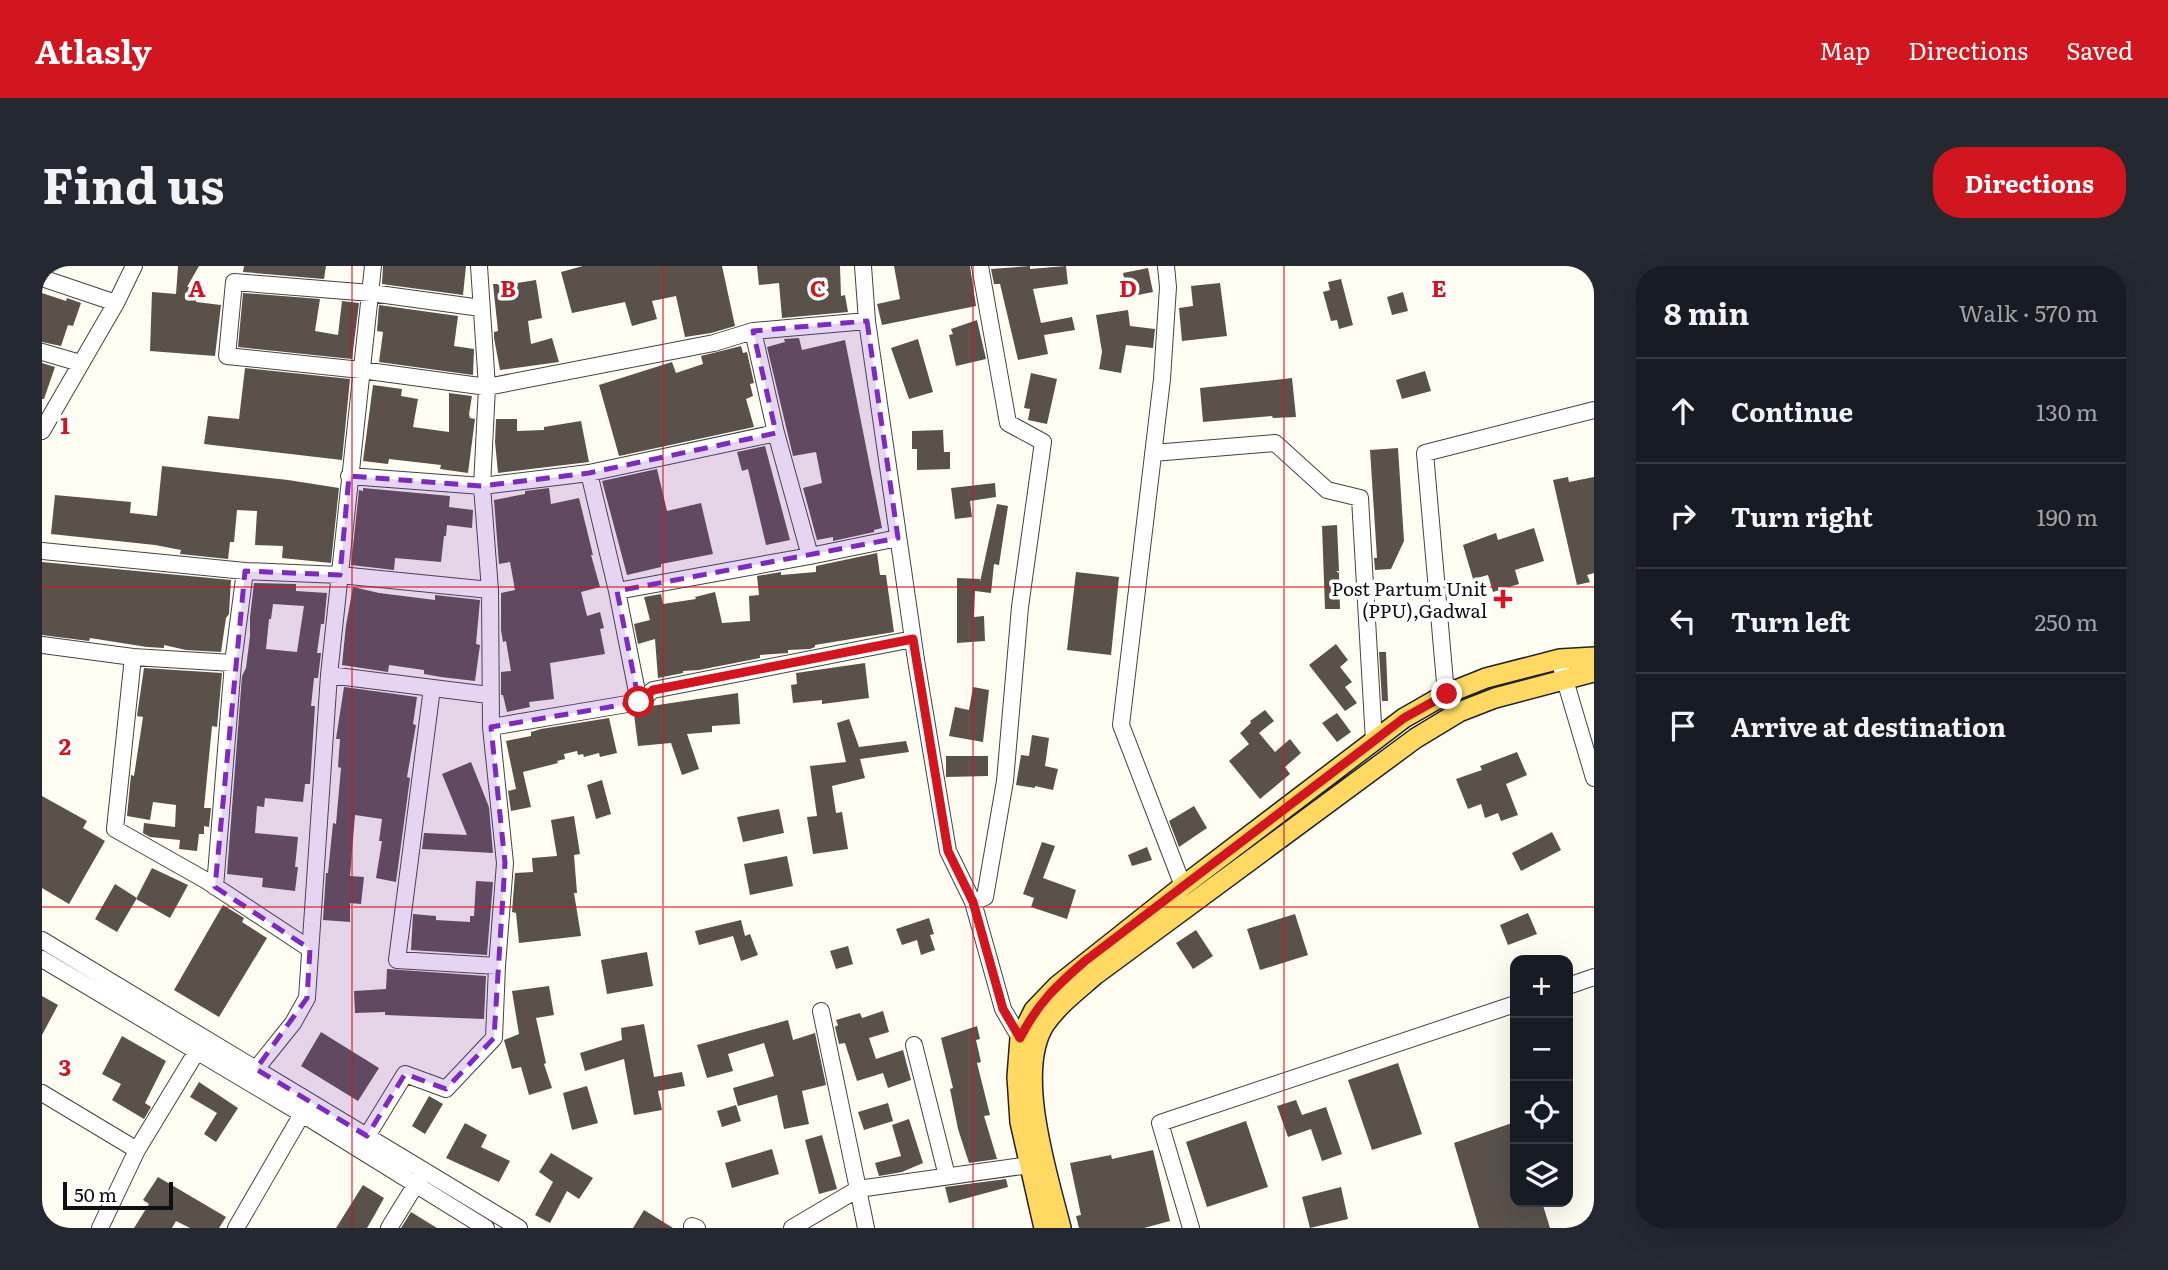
<!DOCTYPE html>
<html lang="en">
<head>
<meta charset="utf-8">
<style>
  body { margin:0; font-family:Literata,serif; background:#242831; color:#f1f3f6 }
  .controls { position:absolute; right:21px; bottom:21px; display:grid; overflow:hidden; border-radius:14px; box-shadow:0 7px 28px #0002 }
  .controls button { width:63px; height:63px; display:grid; place-items:center; padding:0; border:0; border-bottom:2px solid #363941; background:#171b24; color:#f1f3f6; font:35px sans-serif }
  .scale { position:absolute; left:21px; bottom:18px; width:110px; box-sizing:border-box; padding-left:7px; border:4px solid #101010; border-top:0; font-size:19px; line-height:24px; white-space:nowrap; color:#101010; -webkit-text-stroke:5px #fff; paint-order:stroke }
  .stop { position:absolute; width:21px; height:21px; margin:-16px; border:5px solid #d1161f; border-radius:50%; background:#fff }
  .stop.end { background:#d1161f; border-color:#fff; box-shadow:0 2px 7px #0008 }
  .list { margin:0; padding:0; list-style:none }
  h2 { display:flex; justify-content:space-between; align-items:center; height:91px; margin:0; padding:0 28px; font-size:30px }
  h2 small { font-size:23px; font-weight:400; color:#9ea1a6 }
  .list li { display:grid; grid-template-columns:46px 1fr auto; gap:21px; align-items:center; box-sizing:border-box; height:105px; padding:0 28px; border-top:2px solid #363941 }
  .list b { display:block; font-size:26px; white-space:nowrap }
  .list em { font-size:23px; font-style:normal; color:#9ea1a6 }
  .icon { flex:none; width:38px; height:38px; fill:none; stroke:currentColor; stroke-width:2; stroke-linecap:round; stroke-linejoin:round }
  .map { position:relative; flex:none; width:1552px; height:962px; overflow:hidden; border-radius:28px }
  header { display:flex; align-items:center; gap:42px; box-sizing:border-box; height:98px; padding:0 35px; background:#d1161f; color:#fff }
  header strong { font-size:33px }
  nav { display:flex; gap:38px; margin-inline-start:auto; font-size:24px }
  .intro { display:flex; align-items:center; justify-content:space-between; box-sizing:border-box; height:168px; padding:0 42px }
  h1 { margin:0; font-size:49px }
  .button { padding:18px 32px; border-radius:28px; background:#d1161f; color:#fff; font-size:24px; font-weight:700 }
  main { display:flex; gap:42px; padding:0 42px }
  aside { flex:1; background:#171b24; border-radius:28px; box-shadow:0 7px 28px #0002 }
  .map>svg:first-child { display:block }
  .building { fill:#5a514b; fill-rule:evenodd }
  .lines { fill:none; stroke-linecap:round; stroke-linejoin:round }
  .minor-casing { stroke:#434343; stroke-width:18 }
  .major-casing { stroke:#212121; stroke-width:22 }
  .minor { stroke:#fff; stroke-width:16 }
  .major { stroke:#ffd962; stroke-width:19 }
  .route { stroke:#d1161f; stroke-width:9 }
  .marked { fill:#7b2cbf; fill-opacity:0.2; stroke:#7b2cbf; stroke-width:5; stroke-dasharray:14 9; stroke-linejoin:round }
  .grid { fill:none; stroke:#d1161f; stroke-width:2; stroke-opacity:0.55 }
  .poi-dot { fill:#d1161f; stroke:#fff; stroke-width:2.5 }
  .labels { text-anchor:middle; dominant-baseline:central; stroke-width:7; stroke-linejoin:round; paint-order:stroke }
  .poi-label { font-size:19px; fill:#101010; stroke:#fff; text-anchor:end }
  .grid-label { font-size:23px; text-anchor:middle; font-weight:bold; fill:#d1161f; stroke:#fff; stroke-width:7; stroke-linejoin:round; paint-order:stroke }
</style>
</head>
<body>
<header>
<strong>Atlasly</strong>
<nav><a>Map</a><a>Directions</a><a>Saved</a></nav>
</header>
<div class="intro"><h1>Find us</h1><a class="button">Directions</a></div>
<main>
<div class="map">
<svg width="1552" height="962" viewBox="0 0 1552 962">
  <rect width="100%" height="100%" fill="#fffdf2"/>
  <path class="building" d="M136,0H157L145,21L156,22L154,36L179,39L173,90L108,85L110,26L134,28Z
    M202,0H284L282,13L201,6Z
    M341,0H424L421,29L340,18Z
    M541,0H680L693,60L669,67L643,71L634,30L610,35L615,53L590,60L583,36L530,47L519,6Z
    M715,0H798L799,30L803,29L806,46L740,52L737,17L717,19Z
    M852,0H928L934,40L840,59L835,38L858,33Z
    M988,0V3L1024,0L1026,18L991,23L999,57L1030,51L1033,64L1002,69L1006,88L976,94L958,18H952L949,3Z
    M1106,2L1111,26L1086,31L1081,7Z
    M1299,13L1311,59L1297,63L1295,54L1289,55L1281,26L1288,24L1286,16Z
    M494,14L500,52L486,55L489,78L510,72L517,96L458,104L452,72V66L456,65L451,18H463V19Z
    M1178,17L1185,70L1140,75L1137,42L1151,40L1149,20Z
    M1361,26L1366,45L1350,49L1345,31Z
    M0,27L24,35L25,32L39,37L31,60L26,59L19,80L0,76Z
    M201,27L278,33L273,65L296,69L300,35L317,37L310,93L196,81Z
    M337,39L416,50L412,80L432,83L431,109L337,96L341,66L335,65Z
    M1086,44L1088,60L1113,63L1111,82L1084,79L1079,107L1057,103L1060,86L1054,49Z
    M935,54L944,93L914,100L907,69L911,68L909,63Z
    M757,72L760,84L803,74L840,262L832,264V266L791,275V271L775,274L761,222L780,217L774,186L751,190L725,81L743,76L742,73Z
    M876,73L891,126L867,133L849,82Z
    M699,80L701,87L705,86L712,117L708,118L711,130L704,133L712,161L577,190L557,119L630,96L634,107L661,98L659,90Z
    M0,97L13,101L2,133H0Z
    M203,102L308,113L300,194L162,178L166,150L197,153Z
    M1383,105L1389,125L1360,133L1354,114Z
    M989,107L1015,113L1005,158L986,154L988,143L982,142Z
    M1250,112L1254,151L1231,152L1230,150L1161,156L1158,122Z
    M331,119L360,123L359,130L376,133L371,161L407,166V127L430,130L427,148L428,152L433,153L426,207L398,203L399,199L347,193L346,198L321,195Z
    M454,153H475V165L502,164V161L539,155L547,196L456,207L453,176Z
    M901,164L902,186H908V203L875,204V183H870V165Z
    M723,180L748,274L724,279L706,203L700,205L695,186Z
    M1356,182L1362,275L1349,303L1333,304L1332,292H1335L1328,184Z
    M120,200L246,214L297,222L289,297L240,292L241,280L213,279L215,245L195,244L192,276H188L186,293L138,288L139,284L113,279L9,268L13,229L89,236L88,247L115,250Z
    M615,203L625,245L659,237L671,288L619,298V301L585,309L560,215Z
    M1526,211L1527,216L1552,211V307L1545,309L1548,316L1535,319L1511,214Z
    M953,217L954,231L928,235L930,251L913,253L909,222Z
    M321,222L408,230L407,241L431,244L430,262L405,259L404,270H402L399,296L353,292L352,304L309,299L317,224L321,225Z
    M507,222L509,238L537,232L551,289H549L558,321L539,326L545,350L558,346L562,362L558,363L563,388L508,397L512,433L487,436L488,441L465,446L461,429H459V406L469,405L464,375L461,376L459,364V327L473,324L468,296L457,298L452,234L483,228V225Z
    M955,238L966,240L957,299L952,298L949,327L933,325L932,351L942,350L943,375L915,377V312L938,313V316Z
    M1295,259L1297,305H1294L1297,307L1298,343H1283L1280,260Z
    M1492,262L1502,295L1473,304L1477,318L1451,326L1446,309L1431,313L1421,279L1454,267L1456,274Z
    M835,287L838,309H844L852,366L773,379V381L768,383L746,384V387L718,389V392L657,404L641,405V407L616,412L613,373L596,378L592,358L608,354L602,331L619,328L621,338L654,333L653,331L673,326L680,357L708,355L707,330L717,329L715,310L739,306V309L774,306V300Z
    M0,296L189,314L187,348L184,352L179,386L144,384L122,379V382L105,381L48,372L47,375L0,369Z
    M1034,306L1077,311L1069,389L1025,384Z
    M212,317L254,318V325L285,327L282,358H279L275,387H279L276,412H272L269,440H273L268,518H263L261,536L223,532L222,541L215,540L213,567L256,571L253,601H256L253,625L220,621L221,612L185,608L200,410L204,402L208,370V351ZM231,338L262,340L255,386L224,383L227,353H229Z
    M311,321L337,327L393,334V329L438,334L434,378L438,379L433,415L399,411L382,408V404L347,399L346,406L300,399L304,359Z
    M1294,378L1306,394L1298,401L1310,416L1303,421L1315,437L1303,445L1267,399Z
    M1337,386H1344L1346,435H1340Z
    M823,397L827,432L780,438V434L751,437L749,419L755,418L754,407Z
    M102,402L180,407L175,461L170,460L162,542H169L167,561L162,560V568H157L155,585L137,583L138,574L108,571L101,567L102,557L133,561L134,539L111,536L108,554L85,550L89,509L92,510L101,451L95,450Z
    M302,421L375,431L371,458L374,459L365,511L368,512L354,616L334,612L340,575H337L340,553L313,549L308,610L322,611L319,638L308,637V656L281,654L284,607H286L291,557L294,558L299,502L296,501L298,473H294Z
    M931,421L947,424L941,476L907,470L913,441L927,444Z
    M696,427L698,458L670,460V466L645,468L657,503L640,509L629,477L596,480L592,448L600,446L609,440Z
    M1223,444L1232,455L1217,467L1233,486L1248,473L1259,487L1243,501L1248,508L1218,533L1187,495L1207,478L1198,467L1209,457L1208,455Z
    M1295,447L1309,466L1295,476L1280,457Z
    M567,452L575,487L558,491L557,487L542,491L541,488L536,489L535,485L522,488L523,493L515,495L516,497L481,506L489,541L469,545L466,525L474,523L464,475L489,470V466L499,463Z
    M807,453L817,481L864,475L867,486L818,493L823,512L790,520L794,547L800,546L806,583L771,588L765,551L775,550L768,500L804,496L795,457Z
    M990,469L1007,472L1003,500L1016,503L1011,524L993,520V522L974,519L979,489L987,490Z
    M1475,486L1485,509L1464,518L1476,549L1459,555L1456,547L1443,552L1439,538L1426,543L1414,513L1440,504L1438,500Z
    M904,490H946V510L904,511Z
    M429,496L447,541L451,587L380,583L382,567L425,569L400,508Z
    M560,514L569,548L554,553L545,519Z
    M0,530L45,555L41,562L63,575L27,638L0,622Z
    M1152,540L1165,562L1137,581L1127,555Z
    M737,543L742,567L701,576L695,551Z
    M532,550L538,588L532,589L535,627H532L539,670L477,677L474,647L470,646L473,607L491,606L490,592L515,590L509,554Z
    M1510,566L1519,584L1479,605L1470,587Z
    M1000,576L1013,580L1001,612L1034,624L1025,653L989,641L992,632L981,628Z
    M1105,581L1110,594L1090,600L1086,589Z
    M745,590L751,620L708,629L702,598Z
    M110,602L146,619L128,652L94,633Z
    M434,615L451,616L445,689L369,684L371,648L394,650V654L428,656V650H432Z
    M73,618L95,632L75,666L53,653Z
    M181,639L202,652L200,656L225,672L177,751L132,724Z
    M1486,647L1495,668L1466,679L1458,659Z
    M1253,648L1266,689L1218,704L1205,663Z
    M887,652L892,668L888,669L893,684L879,689L875,674L860,679L854,663Z
    M699,654L703,670L708,668L716,689L699,695L691,670L657,679L653,665Z
    M1154,664L1171,690L1151,703L1134,677Z
    M806,680L811,698L794,703L788,685Z
    M605,686L611,720L565,728L559,694Z
    M345,703L444,710L442,753L343,749V746L313,747L312,725L344,723Z
    M507,720L512,749L494,752L504,797L502,798L510,822L487,829L479,801L470,803L462,774L477,768L470,725Z
    M0,730L16,739L0,769Z
    M841,745L847,766L827,772L834,793L861,784L869,814L846,822L841,807L815,815L803,777L797,778L793,761L796,759L794,754L818,747L820,752Z
    M746,754L751,774L773,767L784,819L760,825L767,858L742,863L735,829L696,840L691,822L732,810L722,777L686,788L691,805L665,812L655,779Z
    M602,758L612,811L640,806L643,820L616,825L620,844L592,849L582,793L543,805L538,787L580,774L579,762Z
    M935,760L938,773L934,774L939,796L935,797L948,849L942,850L955,893L927,897L916,863L908,823L911,822L899,772Z
    M279,766L337,802L316,835L259,800Z
    M80,770L124,795L103,837L109,841L102,853L70,834L79,818L60,808Z
    M1356,797L1380,868L1330,884L1306,814Z
    M157,816L196,842L174,876L162,868L175,847L148,831Z
    M545,820L556,857L530,864L521,827Z
    M387,830L401,838L383,868L370,860Z
    M1254,834L1260,849L1284,841L1300,888L1280,895L1269,863L1246,871L1235,840Z
    M846,837L851,855L822,864L816,846Z
    M694,839L699,855L680,861L675,845Z
    M867,853L881,897L860,906L837,910L833,897L859,890L850,859Z
    M1204,855L1226,921L1165,941L1144,876Z
    M1473,856V936H1500L1508,962H1437L1412,877Z
    M423,857L445,869L439,881L468,895L457,916L404,892Z
    M780,869L795,923L777,928L763,874Z
    M730,883L737,908L690,922L683,897Z
    M1111,884L1128,955L1102,962H1037L1034,950L1039,949L1028,897L1069,889L1070,893Z
    M509,887L551,912L537,933L525,925L508,957L493,949L511,916L497,906Z
    M116,911L184,951L177,962H148L134,955L130,962H92L107,938L101,934Z
    M964,913L966,921L907,937L903,921Z
    M321,919L342,932L332,950L325,962H294Z
    M1299,921L1306,953L1268,962L1260,931Z
    M602,944L631,962H591Z
    M369,946L395,962H359Z"/>
  <g class="lines">
    <g class="minor-casing">
      <path id="minor" d="M437,0L445,121L672,77L711,65L825,55
        M821,0L825,55L874,394L906,585L931,636L961,743L978,772L986,776
        M1124,0L1126,21L1120,113L1079,459L1141,620
        M0,12L74,37
        M439,42L329,27L192,16L185,90L319,104L445,121L440,220L547,207L734,167
        M711,65L734,167L768,290L856,272
        M0,86L38,97
        M0,165L74,37L92,0
        M1111,187L1233,177L1285,224L1318,232L1332,475
        M547,207L575,325
        M307,210L440,220L448,324L449,461L597,436L611,424L871,373
        M0,285L203,305L298,309L448,324
        M0,379L91,391L73,563L165,615L268,683
        M91,391L191,397L173,621
        M191,397L203,305
        M1520,404L1552,512
        M287,409L447,429
        M390,422L355,694L455,700
        M1404,428L1383,187L1552,144
        M597,436L575,325L768,290
        M931,636L943,631L963,515L978,341L1001,176L966,157L938,0
        M0,674L477,962
        M0,693L260,848L444,962
        M1526,720L1552,711
        M872,779L905,910
        M214,803L251,757L265,732L287,409L331,0
        M0,827L95,884
        M325,870L363,808L404,823L452,772L455,700L463,597L449,461
        M58,962L95,884L155,785
        M194,962L260,848
        M347,962L379,910
        M650,962V960L655,962
        M750,962L816,923L779,745
        M824,962L816,923L987,899
        M1149,962L1118,857L1473,738"/>
    </g>
    <g class="major-casing">
      <path id="major" d="M1002,962L978,856L975,811L978,772L992,744L1015,720L1141,620L1362,452L1404,428L1444,412L1518,393L1552,391
        M1019,962C1006,910 972,805 1003,758C1016,739 1036,724 1053,709L1374,472L1417,446L1453,432L1552,406"/>
    </g>
    <use href="#minor" class="minor"/>
    <use href="#major" class="major"/>
  </g>
  <g class="lines">
    <path class="route" d="M597,436L611,424L871,373L906,585L931,636L961,743L978,772C996,737 1013,721 1043,695L1362,452L1405,428"/>
  </g>
  <path class="marked" d="M825,55L856,272L575,325L597,436L449,461L463,597L452,772L404,823L363,808L325,870L214,803L265,732L268,683L173,621L203,305L298,309L307,210L440,220L547,207L734,167L711,65Z"/>
  <path class="grid" d="M310,0V962M621,0V962M931,0V962M1242,0V962M0,321H1552M0,641H1552"/>
  <path class="poi-dot" d="M1457.5 322.5h7v7h7v7h-7v7h-7v-7h-7v-7h7z"/>
  <g class="labels">
    <g class="poi-label">
      <text x="1445" y="322">Post Partum Unit<tspan x="1445" dy="22">(PPU),Gadwal</tspan></text>
    </g>
  </g>
  <g class="grid-label">
    <text x="155" y="31">A</text>
    <text x="466" y="31">B</text>
    <text x="776" y="31">C</text>
    <text x="1086" y="31">D</text>
    <text x="1397" y="31">E</text>
    <text x="23" y="168">1</text>
    <text x="23" y="489">2</text>
    <text x="23" y="810">3</text>
  </g>
</svg>
<div class="controls">
<button>+</button>
<button>−</button>
<button><svg class="icon" aria-label="locate" viewBox="0 0 24 24"><circle cx="12" cy="12" r="6"/><path d="M12 2v4M12 18v4M2 12h4M18 12h4"/></svg></button>
<button><svg class="icon" aria-label="layers" viewBox="0 0 24 24"><path d="M12 4l9 5-9 5-9-5zM3 14l9 5 9-5"/></svg></button>
</div>
<div class="scale">50 m</div>
<div class="stop" style="left:597px;top:436px"></div>
<div class="stop end" style="left:1405px;top:428px"></div>
</div>
<aside>
<h2>8 min<small>Walk · 570 m</small></h2>
<ul class="list">
<li><svg class="icon" aria-label="ahead" viewBox="0 0 24 24"><path d="M12 20V5M6 11l6-6 6 6"/></svg><div><b>Continue</b></div><em>130 m</em></li>
<li><svg class="icon" aria-label="right" viewBox="0 0 24 24"><path d="M7 20v-9h11M14 6l5 5-5 5"/></svg><div><b>Turn right</b></div><em>190 m</em></li>
<li><svg class="icon" aria-label="left" viewBox="0 0 24 24"><path d="M17 20v-9H6M10 6l-5 5 5 5"/></svg><div><b>Turn left</b></div><em>250 m</em></li>
<li><svg class="icon" aria-label="arrive" viewBox="0 0 24 24"><path d="M6 21V4h12l-3 4 3 4H6"/></svg><div><b>Arrive at destination</b></div></li>
</ul>
</aside>
</main>
</body>
</html>
